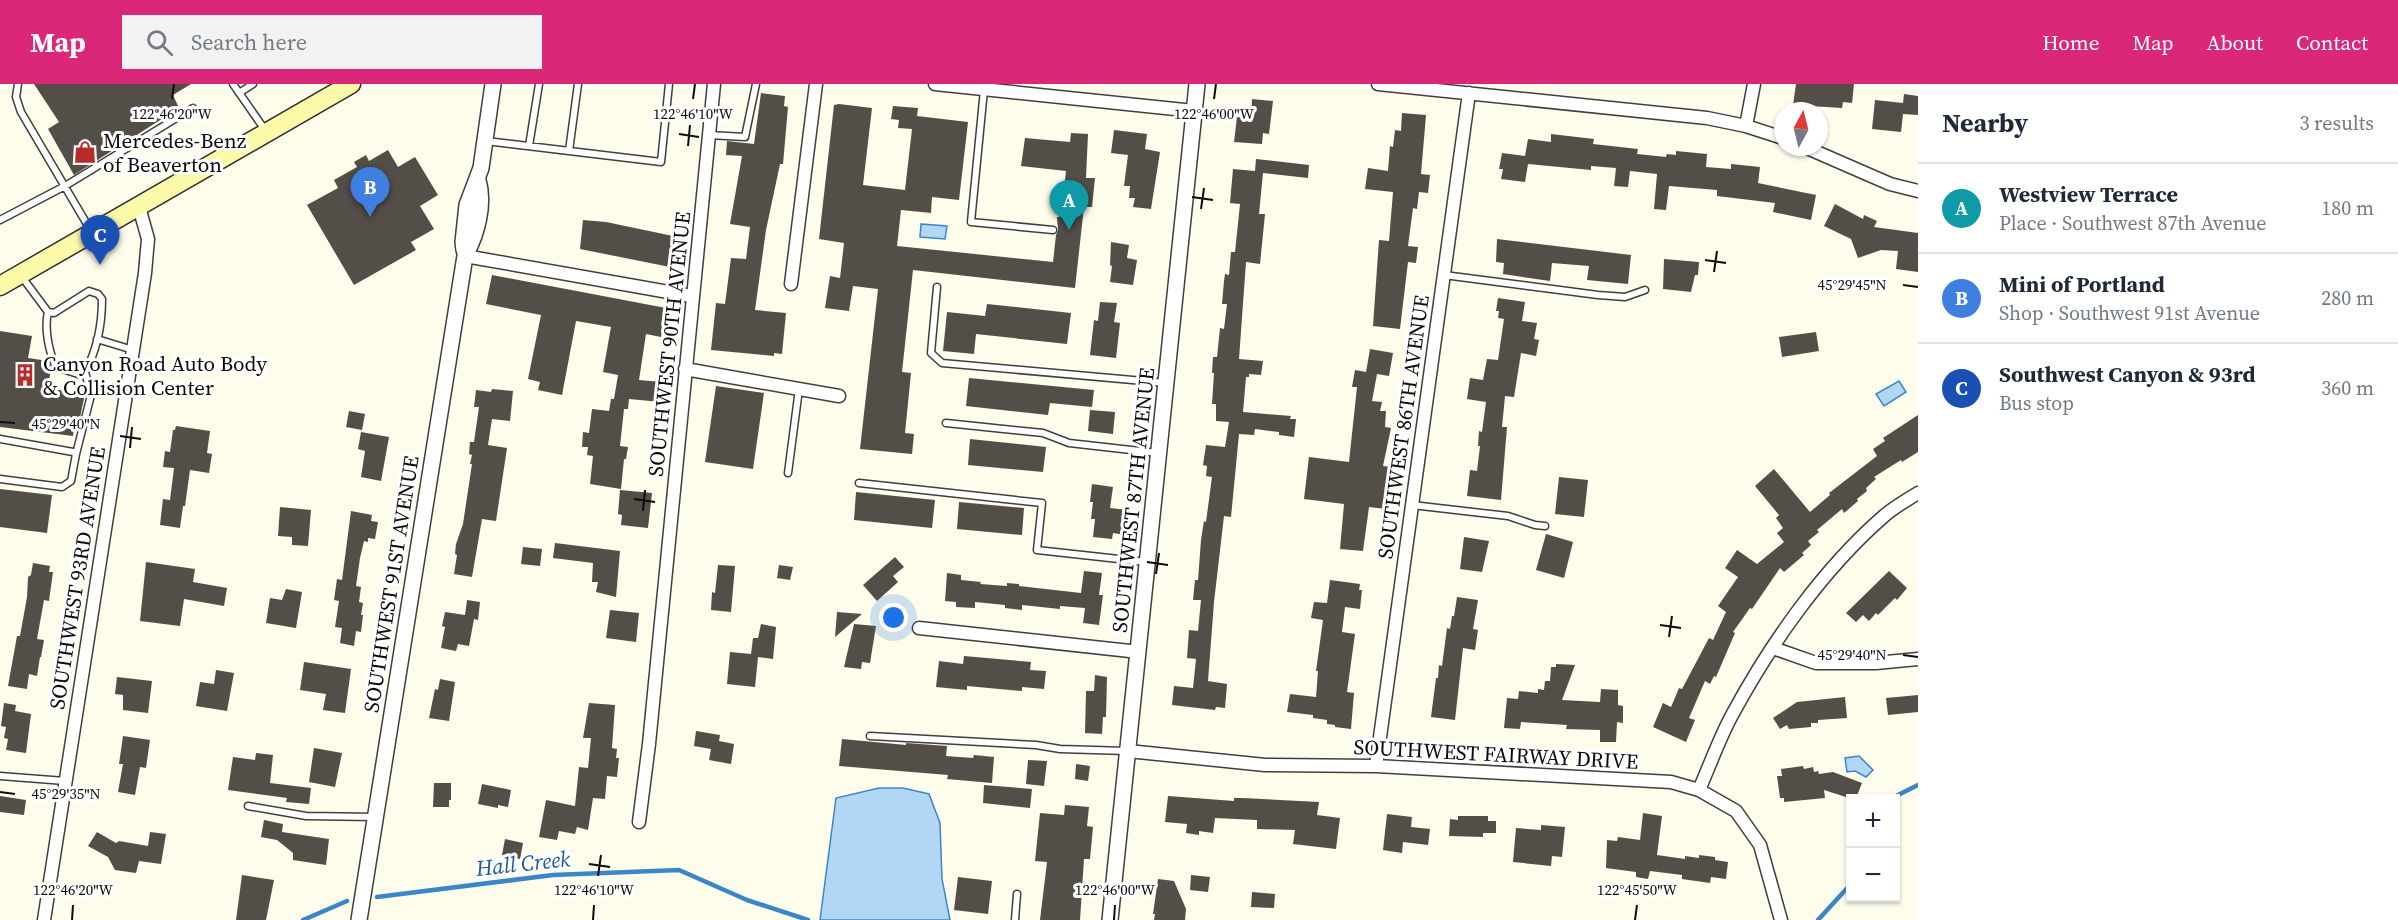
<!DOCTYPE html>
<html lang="en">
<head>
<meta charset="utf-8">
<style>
  body { margin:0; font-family:"Source Serif 4",serif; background:#f2f2f3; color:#1f2937 }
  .controls { position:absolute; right:18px; bottom:18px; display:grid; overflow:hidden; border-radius:0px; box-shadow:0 2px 4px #0004 }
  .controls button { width:54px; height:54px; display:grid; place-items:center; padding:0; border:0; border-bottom:2px solid #e0e1e3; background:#fff; color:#1f2937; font:30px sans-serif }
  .compass { position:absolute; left:1774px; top:18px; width:54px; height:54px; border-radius:50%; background:#fff; box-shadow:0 2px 4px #0004; rotate:7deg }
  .you { position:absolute; left:894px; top:534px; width:21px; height:21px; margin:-15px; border:4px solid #fff; border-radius:50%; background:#1a73e8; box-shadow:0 0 0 9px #1a73e833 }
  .badge { display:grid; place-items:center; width:39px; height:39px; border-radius:50%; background:#db2777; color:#fff; font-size:20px; font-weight:700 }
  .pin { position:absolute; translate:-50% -50px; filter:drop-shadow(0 2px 3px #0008) }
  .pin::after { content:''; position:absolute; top:32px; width:21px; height:18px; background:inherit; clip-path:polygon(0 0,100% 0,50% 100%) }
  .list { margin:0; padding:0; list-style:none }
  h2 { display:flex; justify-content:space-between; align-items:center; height:78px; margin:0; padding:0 24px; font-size:26px }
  h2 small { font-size:20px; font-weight:400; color:#747a83 }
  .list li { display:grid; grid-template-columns:39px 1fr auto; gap:18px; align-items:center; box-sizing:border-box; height:90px; padding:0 24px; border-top:2px solid #e0e1e3 }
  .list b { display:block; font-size:22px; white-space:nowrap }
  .list p { margin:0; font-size:20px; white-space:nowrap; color:#747a83 }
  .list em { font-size:20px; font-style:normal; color:#747a83 }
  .icon { flex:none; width:33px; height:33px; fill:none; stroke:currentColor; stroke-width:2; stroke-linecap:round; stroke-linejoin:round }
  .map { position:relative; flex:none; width:1918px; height:836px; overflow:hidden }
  header { display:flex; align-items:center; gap:36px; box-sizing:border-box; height:84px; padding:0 30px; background:#db2777; color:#fff }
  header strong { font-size:28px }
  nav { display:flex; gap:33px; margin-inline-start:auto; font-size:21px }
  .search { width:420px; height:54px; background:#f2f2f3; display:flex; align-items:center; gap:15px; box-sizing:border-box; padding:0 21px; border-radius:0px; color:#747a83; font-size:22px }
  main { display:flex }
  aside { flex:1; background:#fff }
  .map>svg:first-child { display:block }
  .water { fill:#b2d7f4; stroke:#3b86c9; stroke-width:1.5 }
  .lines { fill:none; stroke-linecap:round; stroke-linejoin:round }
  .stream { stroke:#3b86c9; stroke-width:4.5 }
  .building { fill:#544e49 }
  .service-casing { stroke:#3f3f3f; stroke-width:9 }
  .minor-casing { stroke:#3f3f3f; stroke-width:15 }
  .tertiary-casing { stroke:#3f3f3f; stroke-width:18 }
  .secondary-casing { stroke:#2e2e2e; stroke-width:21 }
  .service { stroke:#fff; stroke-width:6 }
  .minor { stroke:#fff; stroke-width:12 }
  .tertiary { stroke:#fff; stroke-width:15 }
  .secondary { stroke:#fcf9a8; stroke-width:18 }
  .ticks { fill:none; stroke:#0c0c0c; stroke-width:2 }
  .labels { text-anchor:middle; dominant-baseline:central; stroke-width:6; stroke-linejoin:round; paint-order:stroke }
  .poi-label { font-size:21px; fill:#0c0c0c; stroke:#fff; text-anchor:start }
  .street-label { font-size:21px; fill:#0c0c0c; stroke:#fff }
  .water-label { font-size:22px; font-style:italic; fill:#1a5999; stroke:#fff }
  .ticks-label { font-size:15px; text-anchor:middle; fill:#0c0c0c; stroke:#fff; stroke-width:6; stroke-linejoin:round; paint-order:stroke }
</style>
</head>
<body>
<header>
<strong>Map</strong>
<div class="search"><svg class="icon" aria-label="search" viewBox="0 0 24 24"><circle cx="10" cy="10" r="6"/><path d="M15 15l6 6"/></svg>Search here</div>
<nav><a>Home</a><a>Map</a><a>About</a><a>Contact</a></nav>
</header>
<main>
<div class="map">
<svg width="1918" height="836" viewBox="0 0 1918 836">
  <rect width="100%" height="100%" fill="#fefceb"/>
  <path class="water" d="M921,140L947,142L945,155L920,153Z
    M1899,297L1906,308L1884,322L1876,310Z
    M1859,672L1873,686L1866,693L1855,687L1847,688L1845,674Z
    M879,704H903L929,710L940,739L942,795L950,836H820L836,714Z"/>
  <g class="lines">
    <path class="stream" d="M1892,714L1918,701
      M377,813L553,791L679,786L747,816L808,836
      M303,836L347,817
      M1818,836L1850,801"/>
  </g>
  <path class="building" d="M34,0H191L173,11L179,24L74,91L48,45L59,38Z
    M1796,0H1854L1852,19L1843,18L1842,24L1793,21Z
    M761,9L785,12L784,22L788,23L783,80H780L766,146L755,226L786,229L782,270L774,269V272L711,266L716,219L725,220L731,174L746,175L750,143L730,140L742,72L726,71L727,57L754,60Z
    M1904,10L1918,12V31L1903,30L1901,48L1872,45L1875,16L1903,19Z
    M1252,15L1273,17L1269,50L1263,49L1262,60L1234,58L1237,33L1251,35Z
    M839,20L872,24L863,101L905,106L912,45L898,44L899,36L891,35L893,22L918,24L917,32L968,38L959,116L932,113L931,129L901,126L897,162L1053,178L1056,151L1058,146L1057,133H1059L1060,121H1062L1066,87L1021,82L1025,54L1070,58L1071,49L1088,50L1086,94H1095L1092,123H1084L1075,204L913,186L902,288L911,289L905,349L914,350L912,370L860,365L878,205L853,202L849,227L825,224L830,192L840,194L844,159L819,155L834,21Z
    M1402,29L1426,31L1421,90L1430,91L1428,109L1419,108L1417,125L1413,124L1408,162L1418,163L1416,179L1408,178L1400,245L1373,242L1379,156L1389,157L1393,108L1365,105L1368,84L1388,87L1390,62L1393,63L1395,46L1401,47Z
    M1114,46L1147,50L1145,65L1160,68L1151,125L1133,123L1135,114H1129L1130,102H1124L1128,71L1111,69Z
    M1551,50L1594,55L1593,60L1638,65L1637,70L1666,73L1667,70L1676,71V67L1707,70L1706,83L1731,85V80L1760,83L1758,99L1816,111L1811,136L1773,128L1775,119L1717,112V106L1669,102L1666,126L1654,125L1657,90L1630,87L1628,103L1614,102L1616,84L1591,82V86L1528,80L1525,98L1501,95L1503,85H1499L1502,69L1525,72L1528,55L1551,58Z
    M388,66L398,83L415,73L438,111L420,122L434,145L411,158L416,166L354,201L307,121L338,104L334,96L357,83L354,78L366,71L369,77Z
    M1256,75L1309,81L1308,94L1263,89L1259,130H1265L1260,180L1246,178L1239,275L1263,277L1261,291L1249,290V293H1246L1243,328L1291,332L1290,335H1296L1294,353L1279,351V348L1255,345L1254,351L1239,350L1231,433L1224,432L1214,518L1208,597L1227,600L1225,624L1216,623L1215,626L1172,621L1174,602L1193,604L1196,575L1187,574L1189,546L1198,547L1201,516H1193L1195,496H1198L1201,456L1204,437L1206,438L1212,393L1206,392L1207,382L1203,381L1206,361L1225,363L1229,338L1216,337V320H1212L1214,289H1212L1213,273H1217L1220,244L1224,245L1227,220H1222L1224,197L1225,190L1229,191L1231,168H1235L1240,120L1230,119L1233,85L1255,87Z
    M1835,120L1863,135L1864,131L1877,137L1874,143L1918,149V188L1896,185L1898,167L1881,166L1858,174L1851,155L1824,142Z
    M583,136L606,138L673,152L670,183L580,165Z
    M1497,155L1631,171L1628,200L1587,196L1589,182L1552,179L1550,197L1503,190L1504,179L1496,178Z
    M1111,158L1129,161L1127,174L1137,176L1133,201L1110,198L1112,182L1110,181Z
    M1664,175L1699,178L1698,191H1695L1691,208L1663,205Z
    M492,191L666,224L661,253L646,250L639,296L662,298L661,318L629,315L628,325H624L620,362L628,363L626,375H624L621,405L590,400L593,372L587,371L588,363H582L583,348L589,349L592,325L609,327L611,315H614L618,291L603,288L611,243L576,237L562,311L538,306L540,298L528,295L541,231L486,220Z
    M1498,214L1525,218L1522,237L1537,239L1534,255L1539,256L1536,272L1521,269L1514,313L1505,312L1502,343H1507L1501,416L1467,412L1470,386L1477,387L1480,362H1478L1479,347L1482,348L1486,318L1467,315L1470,294L1483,296L1487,275L1498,276L1504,235L1498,234L1499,227H1496Z
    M1100,218L1117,219L1114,238L1120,239L1116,274L1090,271L1094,236L1098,237Z
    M987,220L1071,229L1067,260L976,250L974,270L943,267L947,228L985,232Z
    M0,247L32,252L28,274L48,277L51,284L48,304L85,310L79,338L75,337L73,352L0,343Z
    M1816,248L1819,267L1782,273L1779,253Z
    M1370,265L1393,269L1389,292L1377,290L1372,317L1382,318L1380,327H1386L1385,343L1391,344L1383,382L1391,383L1386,425L1369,423L1363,467L1340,465L1344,420L1304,415L1309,373L1349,378L1357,303H1352L1355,286L1366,288Z
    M969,294L1094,306L1092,323L1050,319L1048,331L966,322Z
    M716,302L764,309L753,385L705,378Z
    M492,305L513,307L510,337L492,335L488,361L507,364L496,437L482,435L472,493L454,490L457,471L455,470L456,460L463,440L472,380H470L472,371L469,370L470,358H474L479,323H474L476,306L491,308Z
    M1090,326L1115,328L1113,350L1088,347Z
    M349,327L365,330L362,346L346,343Z
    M1918,331V368L1902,378L1901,376L1874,393L1876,395L1866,404L1867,407L1857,415L1858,417L1844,429L1842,425L1817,446L1819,448L1808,457L1811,461L1802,469L1804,471L1784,488L1780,484L1752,525L1750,524L1733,548L1735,549L1716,593L1714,592L1710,600L1705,597L1689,634L1695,636L1686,658L1653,643L1663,619L1671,623L1679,604L1682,605L1709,554L1713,556L1726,528L1718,522L1738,493L1725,484L1737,466L1757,480L1784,458L1777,449L1783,444L1776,434L1779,431L1755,402L1774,385L1810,428L1830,411L1829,409L1877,372L1873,365L1885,357L1883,354Z
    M176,342L210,347L207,369L212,370L209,389L190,386L185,422H183L180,444L160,441L163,415L170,416L174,384L163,383L165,367L170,368L173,346H175Z
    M361,348L389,353L381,397L361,393L365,367L358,365Z
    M970,355L1046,363L1043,388L968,381Z
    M1559,393L1588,396L1584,433L1555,430Z
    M1092,400L1113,403L1110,424L1128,426L1125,451L1113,449L1112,455L1093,453L1095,435H1091L1093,418H1090Z
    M0,405L52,411L47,449L0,443Z
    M620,406L652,409L648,444L621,441L622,431L618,430Z
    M856,408L935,416L932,444L854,436Z
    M959,418L1024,424L1022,451L957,445Z
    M280,423L311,426L308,462L292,461V453L278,452Z
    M351,427L372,431L371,437L378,438L375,455L368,454V458L364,457L360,474L356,502L361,503L359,518L363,519L361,531H363L361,548L356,547L354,562L340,559L342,544L335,543L339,517L334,516L337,495L342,496Z
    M1546,450L1573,458L1564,494L1536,486Z
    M1464,453L1489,457L1482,488L1460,485Z
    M555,459L620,467L616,513L596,508L598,498H592L593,479L553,474Z
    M523,463L542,465L540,482L521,480Z
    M895,473L904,483L893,492L898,498L877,517L863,501Z
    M146,478L195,485L193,498L227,504L224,522L184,515L180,542L140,537Z
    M33,479L50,482L49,488H53L49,517L44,516L37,555L44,556L41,573H40L37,592L29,590L27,605L8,602L17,552H20L27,513L28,493L31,491Z
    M718,481L735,482L731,528L711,526L712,508L715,509Z
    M779,481L793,483L790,496L777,494Z
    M1084,487L1102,489L1099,511H1103L1099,541L1083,539L1085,524L1060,522V525L1022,521V526L1005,524V521L975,518V524L956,523V518L945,517L947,489L961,491V496L981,498L980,500L1007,502V499L1019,500V502L1081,509Z
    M1889,487L1907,504L1897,516L1895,514L1878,531L1876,529L1869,537L1863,531L1856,538L1846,529Z
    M1330,496L1360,500L1359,506H1362L1360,525L1345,523L1342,548L1355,550L1347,608L1354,609L1351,645L1335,643V641L1327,640V636L1313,634V631L1287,628L1290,610L1316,613L1318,587H1316L1323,536L1311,534L1314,518L1327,519Z
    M286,505L302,508L296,544L266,539L270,514L282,516Z
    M1457,513L1478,516L1473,545L1478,546L1475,566L1463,564L1455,636L1431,633L1436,594H1438L1439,581L1442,582L1447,544L1450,545L1452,532H1454Z
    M467,516L480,518L478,536L474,535L469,562L458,560L456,567L441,564L445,543L442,542L445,528L465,531Z
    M610,526L639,529L636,558L606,554Z
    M837,528L862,530L835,553Z
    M761,540L776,543L773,575L758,573L755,603L727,600L730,568L751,570L753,554H758Z
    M854,540L876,542L870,579L862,578L861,585L844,583Z
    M964,572L1031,578L1030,586L1046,587L1044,605L1022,603V607L967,602V606L936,603L939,577L963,580Z
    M304,578L351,585L345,629L323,626L326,610L300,606Z
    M1556,580L1575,581L1562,616L1600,618L1601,605L1618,606V621L1623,622V639L1617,638L1616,658H1600V646L1566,645L1567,641L1521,638L1520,645L1504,644L1507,614L1518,615L1519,607L1538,609V605L1544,606L1545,597H1550L1551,583H1556Z
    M216,586L234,589L227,627L196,622L200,598L214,600Z
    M1095,591L1107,593L1106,633H1103L1102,650L1085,649L1086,607H1094Z
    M117,593L152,597L148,629L123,626V611L115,610Z
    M440,595L455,598L449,637L429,634L435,605L438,606Z
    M1918,611V628L1888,631L1886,614Z
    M1845,613L1847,634L1818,636V639H1811V643L1789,645L1787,641L1780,645L1773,634L1797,618Z
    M4,619L16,621L15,627L31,630L26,669L6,666L8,655L4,654L6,643L1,642Z
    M589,619L615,621L612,664L617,665L616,674H619L617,693L607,692L605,715L593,714L588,746L577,743L575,750L559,747L557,756L539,753L546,716L575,722L579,683L588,684L591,654H583Z
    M696,647L720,651L719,657L734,660L731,680L709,676L711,665L694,662Z
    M123,652L150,656L146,684L140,683L135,711L118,708L123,680H119Z
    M842,655L906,661V659L947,662L946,672L973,674L974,671L994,673L992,699L947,695L948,691L839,682Z
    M314,664L342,669L335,703L309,698Z
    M256,669L273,671L270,699L311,704L309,720L286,718L287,714L228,706L233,673L255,676Z
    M1028,676L1047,677L1044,702L1026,700Z
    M1076,680L1090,682L1088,697L1075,695Z
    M1803,682L1804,685L1813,683L1814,688L1818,687L1819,690L1833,688L1862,699L1856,714H1849L1824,706L1825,714L1784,718V714H1780L1777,692H1782L1781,685Z
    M434,699H451V716H449V723H433Z
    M482,700L511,706L508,723L498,721V724L478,720Z
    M984,701L1032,705L1030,724L983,719Z
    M0,712L26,716L24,731L0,728Z
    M1168,712L1234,717V714H1243L1319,718L1317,731L1340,734L1336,765L1293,760L1295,746L1257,745V736L1215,734L1213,749L1199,747V751L1186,749L1187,740L1165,738Z
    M1065,721L1089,723L1087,742L1093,743L1090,775H1084L1080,836H1040L1047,778L1035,777L1040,729L1064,731Z
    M1643,729L1662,732L1657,771L1685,775V772L1699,774V771L1715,773V776L1728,778L1726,795L1711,793L1710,799L1682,795V791L1650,787L1648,795L1636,793V788L1606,784L1607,756L1617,757L1618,753L1640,756Z
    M1387,730L1412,733L1411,743L1430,745L1428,761L1403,758L1402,769L1383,766Z
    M1458,732H1488V737H1496V749H1483V753L1449,752L1450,735L1458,736Z
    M264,736L283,740L282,748L329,755L326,781L293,776V769L277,756L261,753Z
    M1541,741L1565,743L1562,773L1552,772L1551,782L1513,778L1516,744L1541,746Z
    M97,748L116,759L119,757L148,762L150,748L166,750L161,780L139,777L136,789L115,786L108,773L88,762Z
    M505,755L523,759L520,775L502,771Z
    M242,791L274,796L266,836H236Z
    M1191,791L1210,793L1208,808L1190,806Z
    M958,793L992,797L988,830L954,826Z
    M1158,795L1174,797L1186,825L1185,836H1154L1155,830H1153Z
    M1252,808L1275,810L1274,824L1251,823Z"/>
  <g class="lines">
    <g class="service-casing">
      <path id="service" d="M18,0L16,13L21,28L91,147
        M233,0L265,46
        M984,6L971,138L1053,146
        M239,9L253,0
        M709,51L745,53L756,0
        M486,57L661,78L669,0
        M529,62L539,0
        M569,67L578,0
        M0,136L65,102L193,24
        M1444,191L1598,211L1625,213L1645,206
        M22,193L48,228C44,245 49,268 56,283L78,290L85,288C97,266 102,239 102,215L98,210L89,207L54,229L48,228
        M937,203L931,269L942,279L1166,299
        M97,255L133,266
        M946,339L1043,349L1069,359L1158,369
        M0,355L73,368L76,370L71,397L62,403L0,395
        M76,370L91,311L85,288
        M788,389L799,305
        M859,399L1042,419L1037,466L1146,478
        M1412,421L1508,432L1535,441L1545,442
        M870,652L1036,661L1060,665L1127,667
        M0,692L65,697
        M248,722L306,732L375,733
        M1015,836L1017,810"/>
    </g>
    <g class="minor-casing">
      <path id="minor" d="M935,0L1194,27
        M1378,0L1707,34L1746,42L1783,54
        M1746,42L1754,0
        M1805,63L1890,100L1918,107
        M465,172L691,212
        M791,200L816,0
        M685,285L839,312
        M919,544L1139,568
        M1773,564L1816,579H1876L1918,575
        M1128,667L1265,681L1376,682L1671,698L1699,706L1736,727L1760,761L1781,836
        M1376,682L1469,9
        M1699,706C1710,681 1719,655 1732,631C1771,559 1823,485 1884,432C1894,423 1907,416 1918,409
        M639,738L649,660L714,0
        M44,836L145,189L148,155L139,123"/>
    </g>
    <g class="tertiary-casing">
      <path id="tertiary" d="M464,166L463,158L467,121L481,84L493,0
        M359,836L465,172C477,150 485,120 478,96
        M1110,836L1197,0"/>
    </g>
    <g class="secondary-casing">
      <path id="secondary" d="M0,202L351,0"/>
    </g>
    <use href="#service" class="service"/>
    <use href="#minor" class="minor"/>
    <use href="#tertiary" class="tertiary"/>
    <use href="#secondary" class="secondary"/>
  </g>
  <path class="ticks" d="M172,15L174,0M693,15L695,0M1214,15L1216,0M679,50L699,53M688,62L690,41M1192,113L1213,116M1201,125L1204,104M1705,176L1726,179M1714,188L1717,167M1903,201L1918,203M0,338L15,339M120,352L141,355M130,364L132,343M634,415L655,418M643,427L645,406M1147,478L1168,481M1156,490L1159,469M1660,541L1681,544M1669,553L1672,532M1903,571L1918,573M0,708L15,710M589,780L610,783M598,792L601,771M72,836L73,821M593,836L594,821M1114,836L1115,821M1635,836L1637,821"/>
  <defs>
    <g id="shop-bare" transform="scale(1.8)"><path d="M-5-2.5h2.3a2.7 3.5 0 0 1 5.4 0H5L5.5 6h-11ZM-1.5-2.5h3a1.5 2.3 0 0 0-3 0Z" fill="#b72c29" stroke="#fff" stroke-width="2.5" paint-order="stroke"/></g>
    <g id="building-bare" transform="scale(1.8)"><path d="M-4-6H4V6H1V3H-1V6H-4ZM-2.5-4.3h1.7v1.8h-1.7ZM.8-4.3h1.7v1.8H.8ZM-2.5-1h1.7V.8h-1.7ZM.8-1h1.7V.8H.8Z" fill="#b72c29" stroke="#fff" stroke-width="2.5" paint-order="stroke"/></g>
  </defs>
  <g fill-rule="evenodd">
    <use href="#shop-bare" x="85" y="68"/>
    <use href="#building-bare" x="25" y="291"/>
  </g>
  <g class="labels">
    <g class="poi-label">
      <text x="103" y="56">Mercedes-Benz<tspan x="103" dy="24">of Beaverton</tspan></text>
      <text x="43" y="279">Canyon Road Auto Body<tspan x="43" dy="24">&amp; Collision Center</tspan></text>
    </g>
    <g class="street-label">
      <text transform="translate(669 260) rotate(-84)">SOUTHWEST 90TH AVENUE</text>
      <text transform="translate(1403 343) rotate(-82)">SOUTHWEST 86TH AVENUE</text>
      <text transform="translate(1133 416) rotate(-84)">SOUTHWEST 87TH AVENUE</text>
      <text transform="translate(77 494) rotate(-81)">SOUTHWEST 93RD AVENUE</text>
      <text transform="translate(391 500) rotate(-81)">SOUTHWEST 91ST AVENUE</text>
      <text transform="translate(1496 670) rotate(3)">SOUTHWEST FAIRWAY DRIVE</text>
    </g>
    <g class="water-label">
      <text transform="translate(523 779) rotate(-6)">Hall Creek</text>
    </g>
  </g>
  <g class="ticks-label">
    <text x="172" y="35">122°46'20"W</text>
    <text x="693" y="35">122°46'10"W</text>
    <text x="1214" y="35">122°46'00"W</text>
    <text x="1852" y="206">45°29'45"N</text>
    <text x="66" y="345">45°29'40"N</text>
    <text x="1852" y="576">45°29'40"N</text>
    <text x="66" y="715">45°29'35"N</text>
    <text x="73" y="811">122°46'20"W</text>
    <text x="594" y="811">122°46'10"W</text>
    <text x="1115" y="811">122°46'00"W</text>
    <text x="1637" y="811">122°45'50"W</text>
  </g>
</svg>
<div class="controls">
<button>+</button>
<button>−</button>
</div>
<svg class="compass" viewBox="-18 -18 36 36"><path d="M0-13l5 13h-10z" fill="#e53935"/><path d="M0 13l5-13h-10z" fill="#747a83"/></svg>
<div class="you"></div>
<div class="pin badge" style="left:1069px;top:146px;background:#0f9aa8">A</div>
<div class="pin badge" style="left:370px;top:133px;background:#3f7fe0">B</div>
<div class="pin badge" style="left:100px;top:181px;background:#1a4fb4">C</div>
</div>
<aside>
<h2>Nearby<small>3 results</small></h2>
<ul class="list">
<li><span class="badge" style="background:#0f9aa8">A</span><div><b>Westview Terrace</b><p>Place · Southwest 87th Avenue</p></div><em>180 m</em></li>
<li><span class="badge" style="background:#3f7fe0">B</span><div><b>Mini of Portland</b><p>Shop · Southwest 91st Avenue</p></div><em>280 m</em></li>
<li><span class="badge" style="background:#1a4fb4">C</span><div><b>Southwest Canyon &amp; 93rd</b><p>Bus stop</p></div><em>360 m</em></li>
</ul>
</aside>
</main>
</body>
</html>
